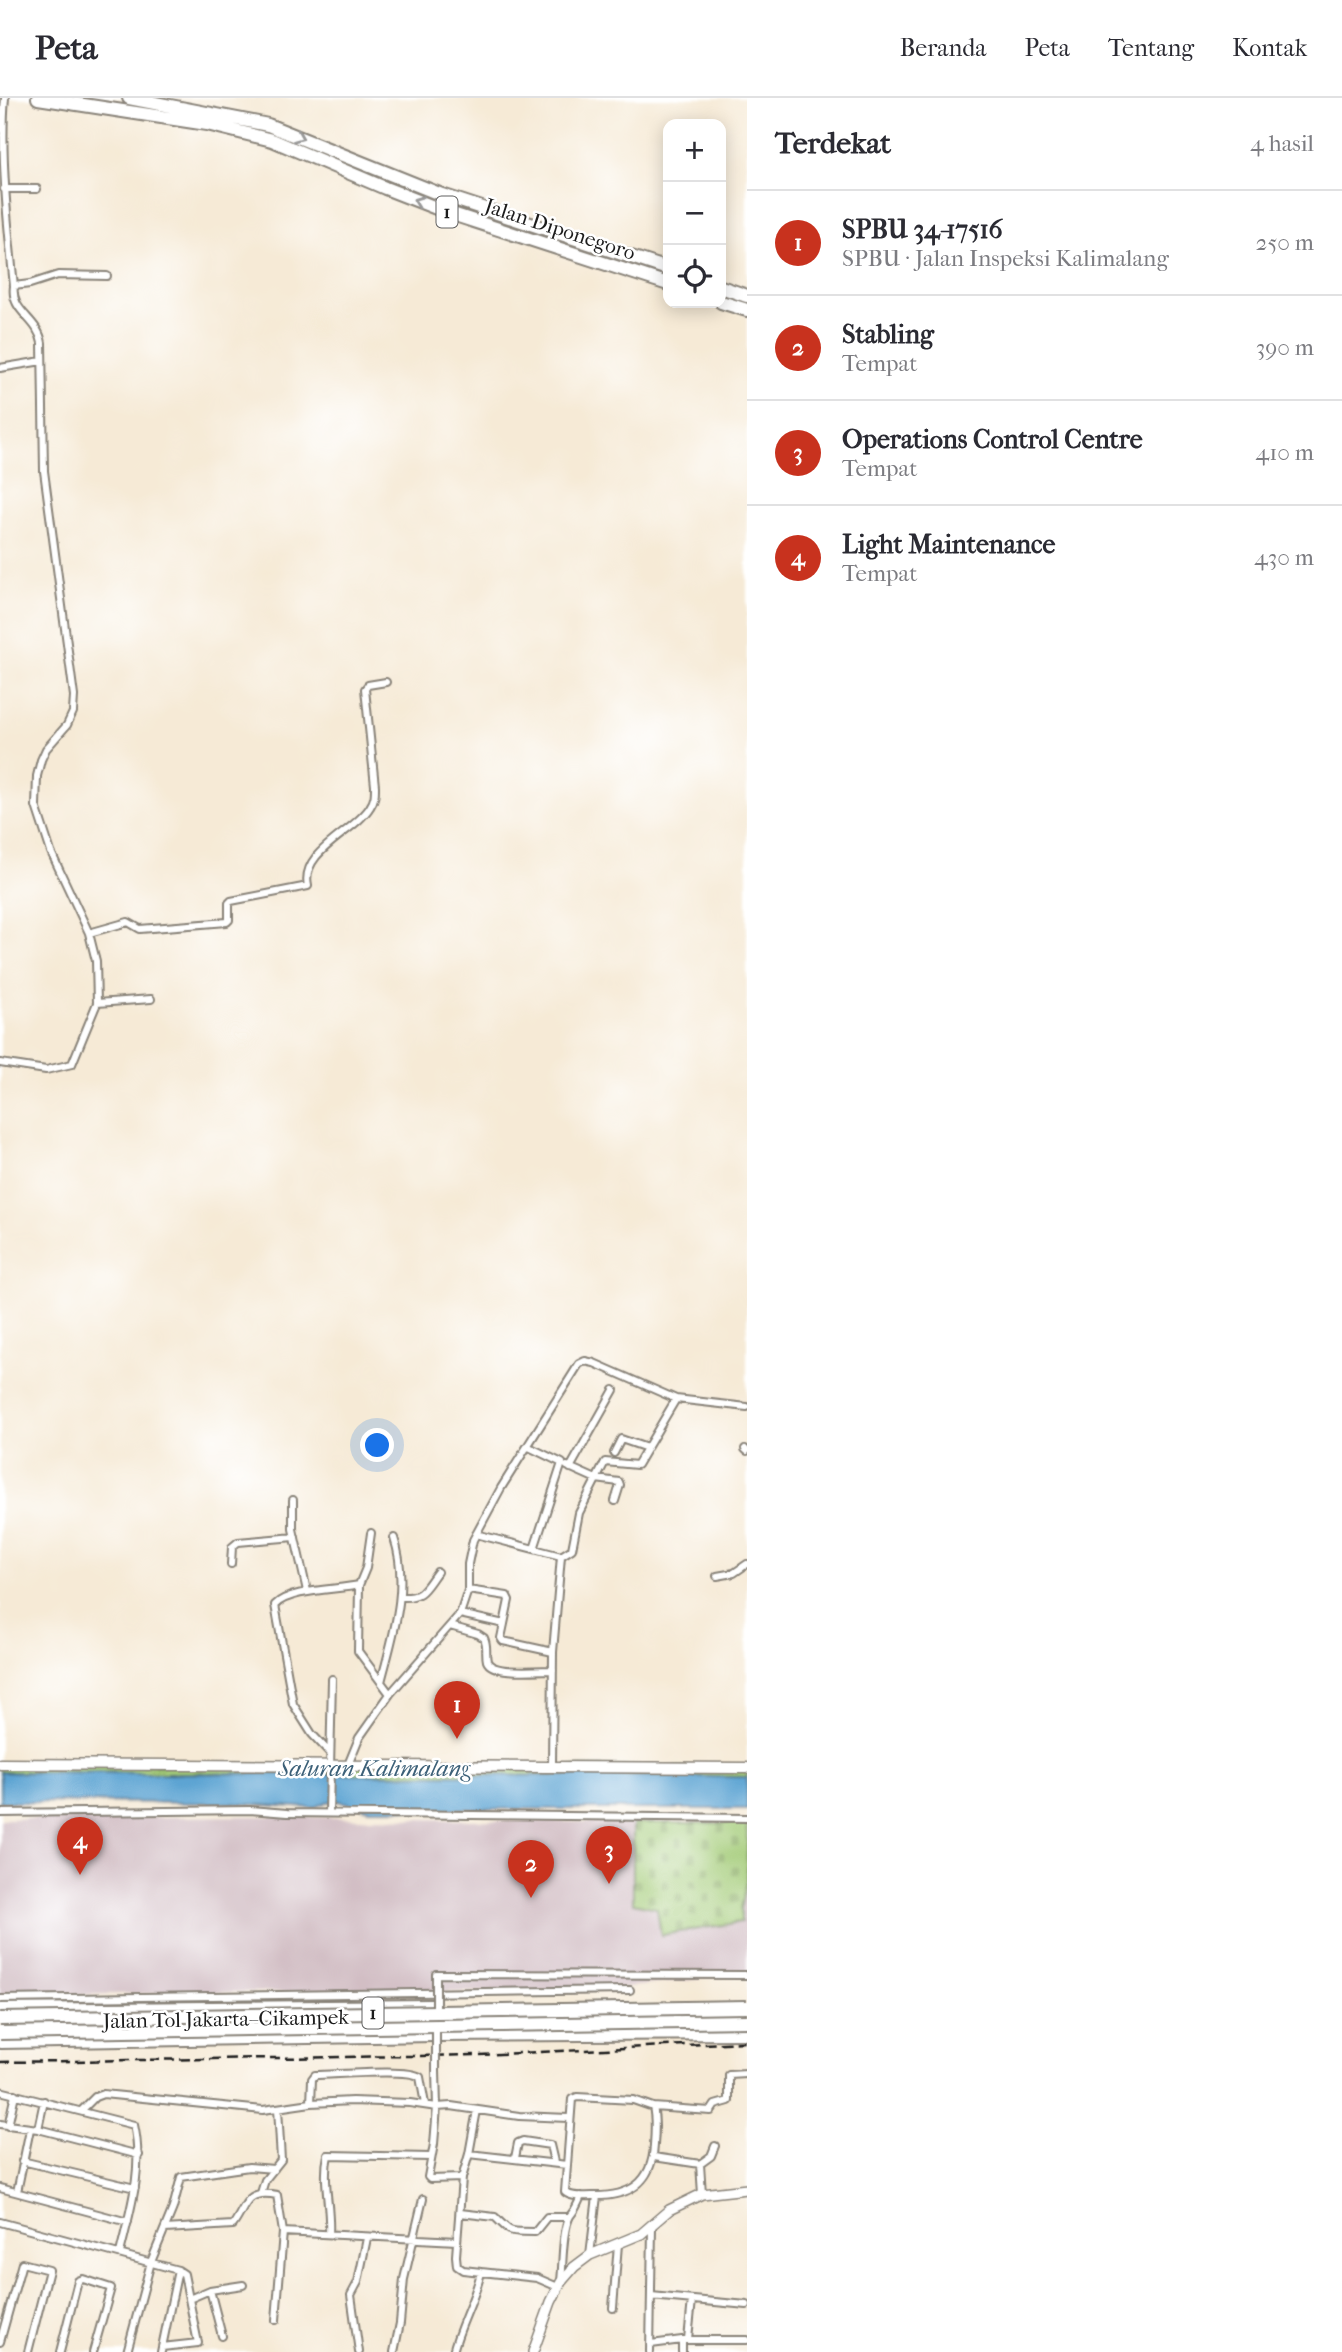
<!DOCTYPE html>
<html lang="id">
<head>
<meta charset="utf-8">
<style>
  body { margin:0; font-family:"IM FELL French Canon",serif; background:#f7f7f7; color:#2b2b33 }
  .controls { position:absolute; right:21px; top:21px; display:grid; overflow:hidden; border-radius:14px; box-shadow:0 4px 18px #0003 }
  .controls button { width:63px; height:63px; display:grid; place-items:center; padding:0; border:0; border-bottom:2px solid #e1e1e2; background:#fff; color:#2b2b33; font:35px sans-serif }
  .you { position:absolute; left:378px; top:1348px; width:24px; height:24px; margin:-18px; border:5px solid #fff; border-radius:50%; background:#1a73e8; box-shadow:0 0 0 10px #1a73e833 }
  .badge { display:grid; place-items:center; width:46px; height:46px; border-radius:50%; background:#c8321e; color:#fff; font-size:23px; font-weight:700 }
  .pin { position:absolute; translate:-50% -58px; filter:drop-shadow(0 2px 4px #0008) }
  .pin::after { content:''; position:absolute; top:37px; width:24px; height:21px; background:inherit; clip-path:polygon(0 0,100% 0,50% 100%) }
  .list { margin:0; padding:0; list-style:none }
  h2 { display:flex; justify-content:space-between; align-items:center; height:91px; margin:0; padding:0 28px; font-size:30px }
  h2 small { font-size:23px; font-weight:400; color:#7c7c81 }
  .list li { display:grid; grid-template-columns:46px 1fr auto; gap:21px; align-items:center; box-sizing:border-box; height:105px; padding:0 28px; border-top:2px solid #e1e1e2 }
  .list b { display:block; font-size:26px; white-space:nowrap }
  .list p { margin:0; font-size:23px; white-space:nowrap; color:#7c7c81 }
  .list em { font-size:23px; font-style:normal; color:#7c7c81 }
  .icon { flex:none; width:38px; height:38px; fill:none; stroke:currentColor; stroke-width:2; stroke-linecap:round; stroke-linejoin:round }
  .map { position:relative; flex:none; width:747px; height:2254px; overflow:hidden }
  header { display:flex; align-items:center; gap:42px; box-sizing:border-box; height:98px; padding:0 35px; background:#fff; border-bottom:2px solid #e1e1e2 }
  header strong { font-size:33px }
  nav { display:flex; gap:38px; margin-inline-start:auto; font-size:24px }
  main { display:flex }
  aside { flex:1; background:#fff }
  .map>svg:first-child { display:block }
  .railway { fill:#d2bec4 }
  .grass { fill:url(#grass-tufts); stroke:#60744a; stroke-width:2 }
  .cemetery { fill:url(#cemetery-stones); stroke:#60744a; stroke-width:2 }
  .water { fill:#5da4d3; stroke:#3c6078; stroke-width:2 }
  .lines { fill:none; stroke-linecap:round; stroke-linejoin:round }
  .street-casing { stroke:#898379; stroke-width:10 }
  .secondary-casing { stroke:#898379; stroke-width:12 }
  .primary-casing { stroke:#898379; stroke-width:13 }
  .highway-casing { stroke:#898379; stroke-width:16 }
  .street { stroke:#fff; stroke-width:6 }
  .secondary { stroke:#fff; stroke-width:9 }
  .primary { stroke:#fff; stroke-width:10 }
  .highway { stroke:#fff; stroke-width:12 }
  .rail { stroke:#1c1c1c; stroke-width:2.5; stroke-dasharray:10 5; stroke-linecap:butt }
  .street-bridge-casing { stroke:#898379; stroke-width:10; stroke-linecap:butt }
  .highway-bridge-casing { stroke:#898379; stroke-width:16; stroke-linecap:butt }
  .street-bridge { stroke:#fff; stroke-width:6 }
  .highway-bridge { stroke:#fff; stroke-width:12 }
  .oneway { stroke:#999 }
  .labels { text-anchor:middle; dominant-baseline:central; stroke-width:5; stroke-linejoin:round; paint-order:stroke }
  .shield { fill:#fff; stroke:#606060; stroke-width:2 }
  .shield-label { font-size:19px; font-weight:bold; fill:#1c1c1c }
  .street-label { font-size:21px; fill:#1c1c1c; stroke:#fff }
  .water-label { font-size:23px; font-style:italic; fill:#3c6078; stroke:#fff }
</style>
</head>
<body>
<header>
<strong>Peta</strong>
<nav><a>Beranda</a><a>Peta</a><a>Tentang</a><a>Kontak</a></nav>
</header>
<main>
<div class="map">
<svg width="747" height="2254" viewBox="0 0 747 2254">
  <defs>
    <pattern id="grass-tufts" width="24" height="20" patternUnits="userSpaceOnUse" patternTransform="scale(1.75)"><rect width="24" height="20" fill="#a3cb77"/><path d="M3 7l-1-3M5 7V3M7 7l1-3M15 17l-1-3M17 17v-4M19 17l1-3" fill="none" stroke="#8cae66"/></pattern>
    <pattern id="cemetery-stones" width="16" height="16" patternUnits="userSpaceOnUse" patternTransform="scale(1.75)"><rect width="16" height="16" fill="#a3cb77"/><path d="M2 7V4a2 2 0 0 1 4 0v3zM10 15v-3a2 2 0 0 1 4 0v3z" fill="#8cae66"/></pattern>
  </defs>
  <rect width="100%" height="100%" fill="#fff"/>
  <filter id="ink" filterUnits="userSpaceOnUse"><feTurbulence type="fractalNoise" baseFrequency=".0143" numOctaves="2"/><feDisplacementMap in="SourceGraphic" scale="14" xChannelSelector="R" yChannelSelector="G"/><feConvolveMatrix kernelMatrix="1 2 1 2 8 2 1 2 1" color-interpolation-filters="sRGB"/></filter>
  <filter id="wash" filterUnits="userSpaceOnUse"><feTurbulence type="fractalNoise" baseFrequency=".00686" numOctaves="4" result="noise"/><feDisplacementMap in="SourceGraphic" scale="28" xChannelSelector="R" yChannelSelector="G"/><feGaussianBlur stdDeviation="1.57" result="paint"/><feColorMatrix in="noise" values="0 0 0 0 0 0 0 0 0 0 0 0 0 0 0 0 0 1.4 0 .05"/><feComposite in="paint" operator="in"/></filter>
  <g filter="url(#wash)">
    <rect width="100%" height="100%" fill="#f6ead6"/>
    <path class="railway" d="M252,1718L633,1725V1805L741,1811L747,1784V1876L582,1894H238L0,1898V1721Z"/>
    <path class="grass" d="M0,1666L747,1670V1679L0,1674Z"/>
    <path class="cemetery" d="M633,1725H747V1784L741,1811V1824L661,1837L657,1810L633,1805Z"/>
    <path class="water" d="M0,1674L747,1679V1711H369L340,1703L327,1704L313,1710L225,1705L0,1704Z"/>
  </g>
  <g filter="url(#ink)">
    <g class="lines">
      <g class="street-casing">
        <path id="street" d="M4,91H37
          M14,188L30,186L58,177L107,178
          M0,270L42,263
          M89,835L128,824L140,831L227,824L229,822V805L231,803L308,788C300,753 355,734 370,709C375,702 375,696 375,688L365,591L368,587L386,584
          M97,905L151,901
          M0,965L46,972L72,966L97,905L96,863L89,835L51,754L36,708L37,678L41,662L46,651L67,627L73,614L74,598L44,373L42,245C38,220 10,214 14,188C8,131 0,54 5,0
          M529,1349L562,1365L534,1451
          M647,1350L676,1301
          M745,1351L747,1353
          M567,1368L596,1381L619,1384L620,1387L615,1403
          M570,1370L614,1292
          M293,1402V1431L307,1493
          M371,1435L366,1470L359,1487L358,1553L390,1596
          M476,1436L561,1458L553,1554L552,1669
          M561,1458L572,1451L579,1415L605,1364L637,1367L647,1350L621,1341L614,1355
          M231,1466L232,1449L238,1444L295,1439
          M717,1478L734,1475L747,1466
          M468,1492L507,1498L509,1502L504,1526
          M401,1499C423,1500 424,1491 437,1474
          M460,1516L504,1526L501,1540L503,1543L553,1554
          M450,1528L478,1536L484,1540C488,1548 485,1555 487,1563C492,1577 539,1572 553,1572
          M381,1584C393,1537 410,1488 394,1440
          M329,1654L312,1636L293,1606L275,1507C290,1491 337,1492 359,1487
          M348,1667L359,1640L390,1596L460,1516L468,1492V1466L473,1442L501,1390L579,1266L585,1263L594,1265L676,1301L747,1309
          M0,1715L250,1712L287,1715L747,1720
          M329,1715L332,1581
          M436,1884V1876L747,1877
          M0,1901L630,1892
          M436,1973L437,2009L434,2046L428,2079L430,2081L462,2080
          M0,1993L134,2027C144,2070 130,2113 120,2155
          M577,1999L633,2002L653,2009C656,2021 655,2034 654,2047C652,2086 629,2099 592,2098C583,2098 572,2100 565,2094L572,2001Z
          M311,2005L312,1981L315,1977C335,1977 408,1970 420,1979L425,2006
          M653,2009L711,2013L715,2007L729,2003V1977L747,1976
          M477,2012L469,2056L462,2080L456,2158L457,2168L463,2172L537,2180L558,2189
          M81,2013L95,1999L103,1996L263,2012L311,2005L352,2003L410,2005L437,2009L451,2008L519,2018L569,2020
          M0,2026L38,2031L139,2057
          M8,2028L15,1996
          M38,2031L44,2003
          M469,2056L567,2067
          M654,2059L700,2066
          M515,2060L518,2045L523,2043L550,2047L554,2064
          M22,2063L135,2090
          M0,2090L128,2124
          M17,2094L30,2031
          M261,2095L265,2082L281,2062L278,2010
          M702,2096L700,2066L711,2058L715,2048
          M460,2115L495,2119C513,2137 509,2133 535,2134L547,2119H569
          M0,2124L178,2172L184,2176L189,2201L210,2192L243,2187
          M165,2131L233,2127C247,2108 244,2091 277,2097L283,2134L276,2222
          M283,2134L457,2143
          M329,2136C331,2110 322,2082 328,2057L431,2059
          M590,2157L597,2098
          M561,2183C563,2166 562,2132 570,2118C575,2112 578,2106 581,2098
          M210,2192L222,2238
          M651,2198L747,2207
          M613,2210L618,2146
          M688,2241L692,2202
          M682,2242H747
          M0,2244L22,2165L49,2172L28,2254
          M651,2246L682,2242V2254
          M162,2249L198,2245L189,2201
          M60,2254L77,2187L78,2183L83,2181L111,2190L93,2254
          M127,2254L151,2164L173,2110L181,2079L249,2069L274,2071
          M161,2254L178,2172
          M359,2254L351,2197L358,2184L367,2140
          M394,2254L400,2225L404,2181L423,2101
          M453,2254C460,2226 475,2202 481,2174
          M650,2254L652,2129"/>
      </g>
      <g class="secondary-casing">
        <path id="secondary" d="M533,2254L551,2204L561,2184L574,2169L590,2157L641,2136L669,2112L702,2096L747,2091"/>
      </g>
      <g class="primary-casing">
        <path id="primary" d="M0,1666L747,1670"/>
      </g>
      <g class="highway-casing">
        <path id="highway" d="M38,0L207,26L272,42L385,90L449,115L668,186
          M129,0L268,27L442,97L668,171
          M721,189L747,198
          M721,204L747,212
          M0,1912L434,1908
          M0,1944L435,1937L747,1935"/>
      </g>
      <use href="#street" class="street"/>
      <use href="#secondary" class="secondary"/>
      <use href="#primary" class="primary"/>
      <use href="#highway" class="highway"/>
      <path class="rail" d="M0,1964L480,1957L747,1944"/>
      <g class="street-bridge-casing">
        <path id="street-bridge" d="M436,1884V1914
          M436,1928V1973"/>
      </g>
      <g class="highway-bridge-casing">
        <path id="highway-bridge" d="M0,1921L747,1909
          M0,1935L747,1923"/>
      </g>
      <use href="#street-bridge" class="street-bridge"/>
      <use href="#highway-bridge" class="highway-bridge"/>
    </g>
    <defs><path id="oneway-chevron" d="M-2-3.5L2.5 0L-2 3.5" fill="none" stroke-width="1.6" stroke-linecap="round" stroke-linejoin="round" transform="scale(1.75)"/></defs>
    <g class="oneway">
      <use href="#oneway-chevron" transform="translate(299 39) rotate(23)"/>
      <use href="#oneway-chevron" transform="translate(418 103) rotate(-159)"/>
    </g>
  </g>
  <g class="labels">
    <g class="shield">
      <rect x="436.5" y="98.5" width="21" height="31" rx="5"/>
      <rect x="362.5" y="1899.5" width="21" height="31" rx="5"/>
    </g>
    <g class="shield-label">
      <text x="447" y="114">1</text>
      <text x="373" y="1915">1</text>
    </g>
    <g class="street-label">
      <text transform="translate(560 131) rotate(18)">Jalan Diponegoro</text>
      <text transform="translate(226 1921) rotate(-1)">Jalan Tol Jakarta–Cikampek</text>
    </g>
    <g class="water-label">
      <text x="374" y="1670">Saluran Kalimalang</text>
    </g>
  </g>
</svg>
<div class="controls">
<button>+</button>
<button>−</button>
<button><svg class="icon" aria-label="locate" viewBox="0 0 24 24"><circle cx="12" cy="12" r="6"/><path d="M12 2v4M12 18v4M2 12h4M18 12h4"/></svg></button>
</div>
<div class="you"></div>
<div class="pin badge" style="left:457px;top:1641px">1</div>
<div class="pin badge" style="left:531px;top:1800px">2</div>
<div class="pin badge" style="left:609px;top:1786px">3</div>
<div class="pin badge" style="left:80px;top:1777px">4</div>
</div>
<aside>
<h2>Terdekat<small>4 hasil</small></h2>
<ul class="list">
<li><span class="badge">1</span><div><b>SPBU 34-17516</b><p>SPBU · Jalan Inspeksi Kalimalang</p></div><em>250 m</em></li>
<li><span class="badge">2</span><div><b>Stabling</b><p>Tempat</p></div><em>390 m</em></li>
<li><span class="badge">3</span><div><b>Operations Control Centre</b><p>Tempat</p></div><em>410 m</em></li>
<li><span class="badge">4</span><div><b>Light Maintenance</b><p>Tempat</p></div><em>430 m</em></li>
</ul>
</aside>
</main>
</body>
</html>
